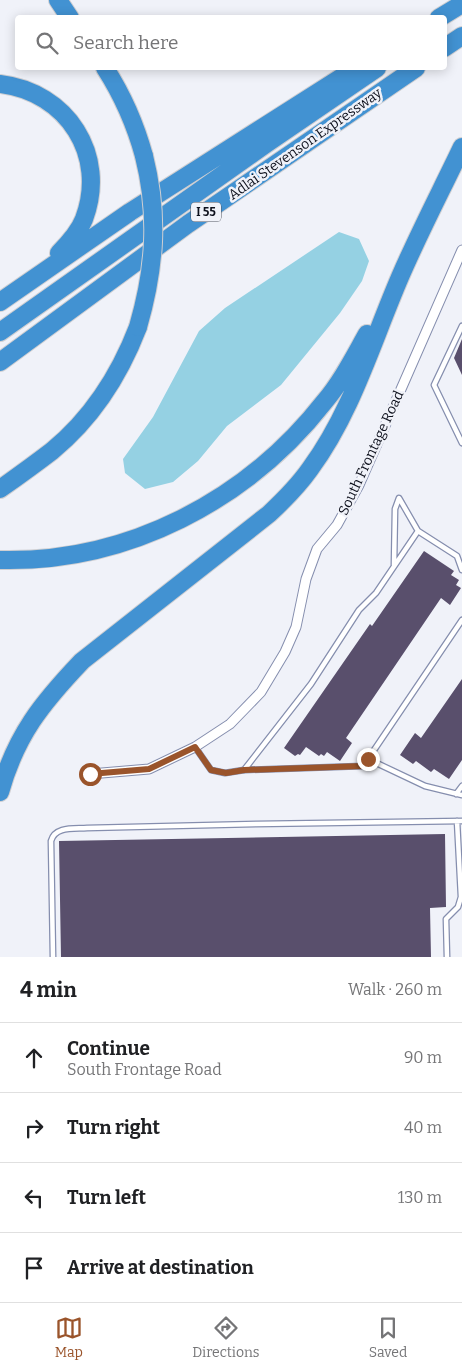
<!DOCTYPE html>
<html lang="en">
<head>
<meta charset="utf-8">
<style>
  body { margin:0; font-family:Bitter,serif; background:#f6f6f6; color:#202124 }
  .stop { position:absolute; width:15px; height:15px; margin:-11px; border:4px solid #9a542b; border-radius:50%; background:#fff }
  .stop.end { background:#9a542b; border-color:#fff; box-shadow:0 1px 5px #0008 }
  .list { margin:0; padding:0; list-style:none }
  h2 { display:flex; justify-content:space-between; align-items:center; height:65px; margin:0; padding:0 20px; font-size:21px }
  h2 small { font-size:16px; font-weight:400; color:#757577 }
  .list li { display:grid; grid-template-columns:32px 1fr auto; gap:15px; align-items:center; box-sizing:border-box; height:70px; padding:0 20px; border-top:1px solid #e0e0e0 }
  .list b { display:block; font-size:19px; white-space:nowrap }
  .list p { margin:0; font-size:16px; white-space:nowrap; color:#757577 }
  .list em { font-size:16px; font-style:normal; color:#757577 }
  .icon { flex:none; width:28px; height:28px; fill:none; stroke:currentColor; stroke-width:2; stroke-linecap:round; stroke-linejoin:round }
  .map { position:relative; flex:none; width:462px; height:957px; overflow:hidden }
  .search { position:absolute; background:#fff; box-shadow:0 2px 12px #0003; left:15px; right:15px; top:15px; height:55px; display:flex; align-items:center; gap:12px; box-sizing:border-box; padding:0 18px; border-radius:5px; color:#757577; font-size:19px }
  .sheet { height:345px; background:#fff }
  nav { display:flex; justify-content:space-around; align-items:center; box-sizing:border-box; height:70px; border-top:1px solid #e0e0e0; background:#fff; font-size:14px; color:#757577 }
  nav a { display:grid; justify-items:center; gap:2px }
  nav .on { color:#9a542b }
  .map>svg:first-child { display:block }
  .water { fill:#95d1e3 }
  .building { fill:#594f6c }
  .lines { fill:none; stroke-linecap:round; stroke-linejoin:round }
  .lane-casing { stroke:#858eae; stroke-width:7 }
  .street-casing { stroke:#858eae; stroke-width:11 }
  .highway-casing { stroke:#cfcfd2; stroke-width:20 }
  .lane { stroke:#fff; stroke-width:4.5 }
  .street { stroke:#fff; stroke-width:9 }
  .highway { stroke:#4292d2; stroke-width:18 }
  .highway-bridge-casing { stroke:#cfcfd2; stroke-width:20; stroke-linecap:butt }
  .highway-bridge { stroke:#4292d2; stroke-width:18 }
  .route { stroke:#9a542b; stroke-width:6 }
  .labels { text-anchor:middle; dominant-baseline:central; stroke-width:5; stroke-linejoin:round; paint-order:stroke }
  .shield { fill:#f0f2f9; stroke:#51545e; stroke-width:1 }
  .shield-label { font-size:12px; font-weight:bold; fill:#0d101c }
  .street-label { font-size:14px; fill:#0d101c; stroke:#f0f2f9 }
</style>
</head>
<body>
<div class="map">
<svg width="462" height="957" viewBox="0 0 462 957">
  <rect width="100%" height="100%" fill="#f0f2f9"/>
  <path class="water" d="M339,232L359,239L369,261L362,281L340,313L281,385L227,426L198,461L173,482L145,489L125,473L123,459L153,417L199,331L225,308Z"/>
  <path class="building" d="M462,339V375L454,358Z
    M424,551L454,571L451,575L459,580L456,585L461,588L450,605L441,598L346,738L352,743L340,761L327,752L324,756L321,754L319,756L306,747L300,755L298,754L295,756L284,748L370,624L372,626Z
    M462,679V760L449,779L434,769L431,772L416,761L413,764L400,755L415,733L421,738Z
    M445,834L446,907L430,908L431,957H61L59,841Z"/>
  <g class="lines">
    <g class="lane-casing">
      <path id="lane" d="M462,326L434,385L462,443
        M394,565L395,509L399,498L418,531
        M462,620L368,759L425,786L462,795
        M195,747L211,770L225,773L244,770L363,766L375,763
        M244,770L311,684L359,610L376,593L418,531L457,556L462,570
        M456,794L462,786
        M53,957L51,841C55,826 74,829 87,828L256,824L462,821
        M447,957L446,919L458,907L461,897L457,821"/>
    </g>
    <g class="street-casing">
      <path id="street" d="M90,774L149,769L195,747L230,724L261,692L285,652L296,627L306,579L317,549L337,525L359,485L462,250"/>
    </g>
    <g class="highway-casing">
      <path id="highway" d="M58,0L70,18
        M439,18L462,4
        M444,48L462,36
        M105,68C123,96 135,123 144,156
        M0,84C67,92 108,155 84,219C79,232 69,243 59,253
        M0,302L130,212L356,68
        M0,332L266,144L377,68
        M0,362L188,224L416,68
        M0,489C17,477 35,464 52,451C92,418 120,374 138,327
        M0,560C127,563 247,501 325,401C342,381 354,357 367,334
        M0,792C16,735 42,703 82,661L269,514C284,500 298,486 310,469C352,412 372,342 400,277C419,233 441,191 462,147"/>
    </g>
    <use href="#lane" class="lane"/>
    <use href="#street" class="street"/>
    <use href="#highway" class="highway"/>
    <g class="highway-bridge-casing">
      <path id="highway-bridge" d="M138,327C155,268 159,216 144,156"/>
    </g>
    <use href="#highway-bridge" class="highway-bridge"/>
  </g>
  <g class="lines">
    <path class="route" d="M90,774L149,769L195,747L211,770L226,773L244,770L363,766L376,763L368,759"/>
  </g>
  <g class="labels">
    <rect class="shield" x="191" y="202.5" width="30" height="19" rx="4"/>
    <g class="shield-label">
      <text x="206" y="212">I 55</text>
    </g>
    <g class="street-label">
      <text transform="translate(305 144) rotate(-35)">Adlai Stevenson Expressway</text>
      <text transform="translate(371 453) rotate(-65)">South Frontage Road</text>
    </g>
  </g>
</svg>
<div class="stop" style="left:90px;top:774px"></div>
<div class="stop end" style="left:368px;top:759px"></div>
<div class="search"><svg class="icon" aria-label="search" viewBox="0 0 24 24"><circle cx="10" cy="10" r="6"/><path d="M15 15l6 6"/></svg>Search here</div>
</div>
<section class="sheet">
<h2>4 min<small>Walk · 260 m</small></h2>
<ul class="list">
<li><svg class="icon" aria-label="ahead" viewBox="0 0 24 24"><path d="M12 20V5M6 11l6-6 6 6"/></svg><div><b>Continue</b><p>South Frontage Road</p></div><em>90 m</em></li>
<li><svg class="icon" aria-label="right" viewBox="0 0 24 24"><path d="M7 20v-9h11M14 6l5 5-5 5"/></svg><div><b>Turn right</b></div><em>40 m</em></li>
<li><svg class="icon" aria-label="left" viewBox="0 0 24 24"><path d="M17 20v-9H6M10 6l-5 5 5 5"/></svg><div><b>Turn left</b></div><em>130 m</em></li>
<li><svg class="icon" aria-label="arrive" viewBox="0 0 24 24"><path d="M6 21V4h12l-3 4 3 4H6"/></svg><div><b>Arrive at destination</b></div></li>
</ul>
</section>
<nav>
<a class="on"><svg class="icon" aria-label="map" viewBox="0 0 24 24"><path d="M3 6l6-2 6 2 6-2v14l-6 2-6-2-6 2zM9 4v14M15 6v14"/></svg>Map</a>
<a><svg class="icon" aria-label="directions" viewBox="0 0 24 24"><path d="M12 3l9 9-9 9-9-9zM9 14v-3h6M13 9l2 2-2 2"/></svg>Directions</a>
<a><svg class="icon" aria-label="saved" viewBox="0 0 24 24"><path d="M7 4h10v16l-5-4-5 4z"/></svg>Saved</a>
</nav>
</body>
</html>
